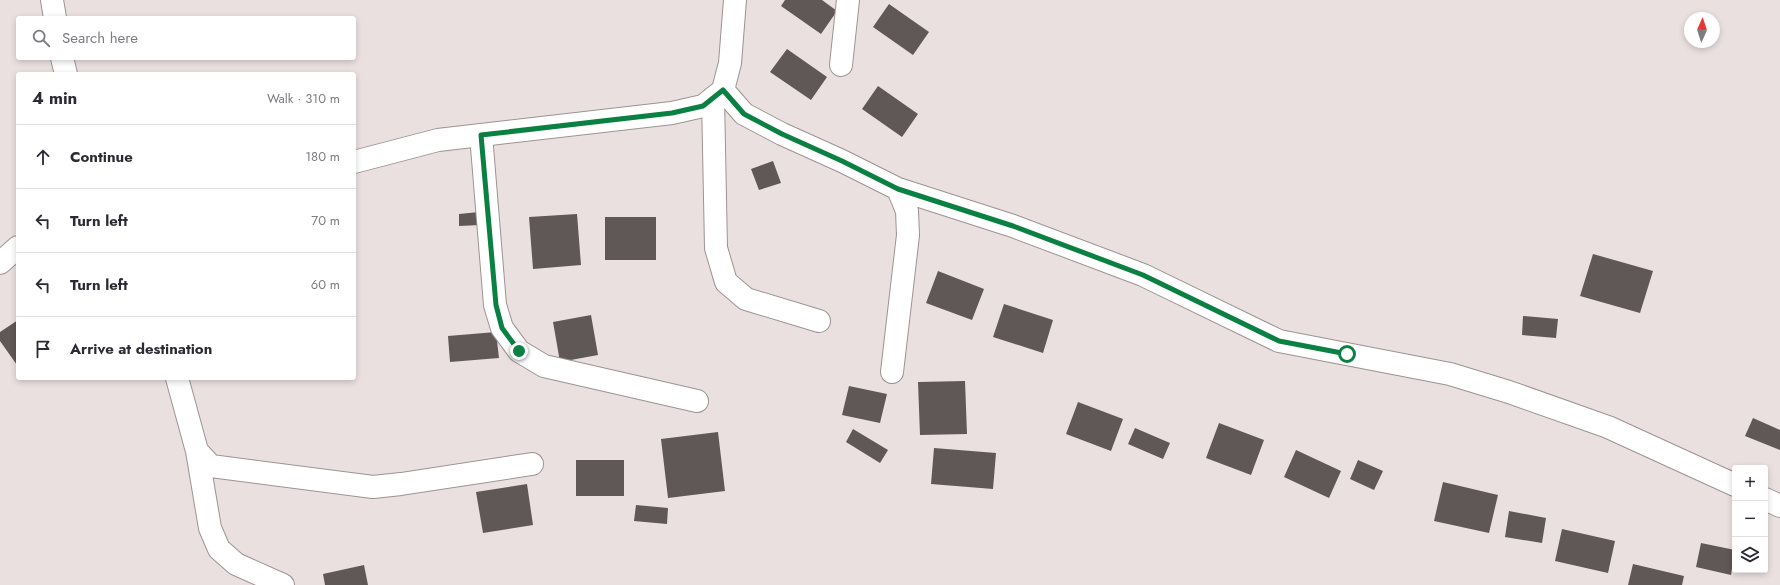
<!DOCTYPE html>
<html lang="en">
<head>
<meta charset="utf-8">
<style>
  body { margin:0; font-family:Jost,sans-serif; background:#f7f7f7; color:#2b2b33 }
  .controls { position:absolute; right:12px; bottom:12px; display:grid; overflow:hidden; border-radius:4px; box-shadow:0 2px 6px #0003 }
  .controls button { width:36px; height:36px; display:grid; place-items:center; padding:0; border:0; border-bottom:1px solid #e1e1e2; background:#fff; color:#2b2b33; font:20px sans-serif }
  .compass { position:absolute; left:1684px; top:12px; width:36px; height:36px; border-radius:50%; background:#fff; box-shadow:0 2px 6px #0003; rotate:3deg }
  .stop { position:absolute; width:12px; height:12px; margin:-9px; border:3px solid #0b8043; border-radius:50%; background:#fff }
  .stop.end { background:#0b8043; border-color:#fff; box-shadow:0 1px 4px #0008 }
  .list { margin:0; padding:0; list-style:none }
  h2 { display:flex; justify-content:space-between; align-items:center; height:52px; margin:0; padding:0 16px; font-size:17px }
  h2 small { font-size:13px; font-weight:400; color:#7c7c81 }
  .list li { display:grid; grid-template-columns:26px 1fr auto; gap:12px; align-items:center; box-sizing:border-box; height:64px; padding:0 16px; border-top:1px solid #e1e1e2 }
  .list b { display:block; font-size:15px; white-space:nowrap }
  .list em { font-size:13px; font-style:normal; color:#7c7c81 }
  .icon { flex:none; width:22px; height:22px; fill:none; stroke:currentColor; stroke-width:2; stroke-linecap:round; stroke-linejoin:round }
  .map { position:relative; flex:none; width:1780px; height:585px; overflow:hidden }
  .search { position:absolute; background:#fff; box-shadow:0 2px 6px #0003; left:16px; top:16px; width:340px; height:44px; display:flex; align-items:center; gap:10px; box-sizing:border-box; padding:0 14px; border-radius:4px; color:#7c7c81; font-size:15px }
  .panel { position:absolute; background:#fff; box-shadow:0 2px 6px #0003; left:16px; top:72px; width:340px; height:308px; border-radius:4px }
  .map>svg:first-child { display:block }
  .building { fill:#605757 }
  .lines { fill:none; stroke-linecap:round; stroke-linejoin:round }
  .minor-casing { stroke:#9d9393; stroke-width:24 }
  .major-casing { stroke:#9d9393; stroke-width:24 }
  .minor { stroke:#fff; stroke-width:22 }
  .major { stroke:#fff; stroke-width:22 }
  .route { stroke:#0b8043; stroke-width:5 }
</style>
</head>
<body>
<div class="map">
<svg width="1780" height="585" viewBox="0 0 1780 585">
  <rect width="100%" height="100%" fill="#ebe0e0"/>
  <path class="building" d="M785,0H822L837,11L821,34L781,6Z
    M889,4L929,32L913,55L873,27Z
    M787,49L827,77L811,100L770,72Z
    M878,86L918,114L902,137L862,109Z
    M773,161L781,183L759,190L751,169Z
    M479,212L480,225L459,226V214Z
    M577,214L581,265L533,269L529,217Z
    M605,217H656V260H605Z
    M1593,254L1653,271L1640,313L1580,296Z
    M938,271L984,289L972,320L926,303Z
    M1004,304L1053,320L1043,353L993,337Z
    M591,315L598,355L560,362L553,322Z
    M1523,316L1558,319L1556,338L1522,335Z
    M18,320V364L17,365L0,341V332Z
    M496,332L499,358L450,362L448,336Z
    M965,381L967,434L920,435L918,382Z
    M849,386L887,394L880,423L842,415Z
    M1078,402L1123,419L1111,451L1066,434Z
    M1753,418L1780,430V450L1745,436Z
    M1219,423L1264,440L1251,475L1206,458Z
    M1135,428L1170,443L1163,459L1128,444Z
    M853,429L888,450L880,463L846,442Z
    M718,432L725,491L668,498L661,439Z
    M934,448L996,453L993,489L931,484Z
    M1296,450L1341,471L1329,498L1284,477Z
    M576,460H624V496H576Z
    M1358,460L1383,471L1374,490L1350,479Z
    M1443,482L1498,495L1489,533L1434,521Z
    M527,484L533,525L483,533L476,492Z
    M636,505L668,508L667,524L634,521Z
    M1509,511L1546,518L1542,543L1505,537Z
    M1562,529L1615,541L1608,573L1555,561Z
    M1701,543L1735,550L1731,575L1696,567Z
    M1633,564L1684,576L1682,585H1628Z
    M364,565L368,585H325L323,574Z"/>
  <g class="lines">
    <g class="minor-casing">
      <path id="minor" d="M52,0L55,18
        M62,58L66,74
        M841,65L848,0
        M723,90L744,114L782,134L842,161L898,189L1013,226L1143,275L1279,341L1450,374L1509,392L1608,427L1735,485
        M713,98L716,248L726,282L746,299L819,321
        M481,135L495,305L502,328L519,351L544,366L697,401
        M892,372L908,235L907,211L898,189
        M177,378L197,451L211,466L373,487L401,484L532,464
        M197,451L210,528L219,549L236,564L283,585
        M1765,499L1780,506"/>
    </g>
    <g class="major-casing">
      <path id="major" d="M354,162L438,140L672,113L703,106L723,90L730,63L735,0
        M0,263L18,247"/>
    </g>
    <use href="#minor" class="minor"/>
    <use href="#major" class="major"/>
  </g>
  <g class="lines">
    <path class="route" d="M519,351L502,328L496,305L481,135L672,113L703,106L723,90L744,114L782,134L842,161L898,189L1013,226L1143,275L1279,341L1347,354"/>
  </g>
</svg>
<div class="controls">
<button>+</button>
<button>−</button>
<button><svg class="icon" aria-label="layers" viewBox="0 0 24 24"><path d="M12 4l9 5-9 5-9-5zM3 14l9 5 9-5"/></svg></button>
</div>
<svg class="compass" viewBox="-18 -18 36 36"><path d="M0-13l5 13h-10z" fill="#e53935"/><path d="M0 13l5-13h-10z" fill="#7c7c81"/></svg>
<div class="stop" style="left:1347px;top:354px"></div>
<div class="stop end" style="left:519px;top:351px"></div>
<div class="search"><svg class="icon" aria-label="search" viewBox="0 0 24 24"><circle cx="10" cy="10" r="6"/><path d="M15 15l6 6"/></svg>Search here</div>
<section class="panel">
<h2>4 min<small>Walk · 310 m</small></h2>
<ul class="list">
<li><svg class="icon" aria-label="ahead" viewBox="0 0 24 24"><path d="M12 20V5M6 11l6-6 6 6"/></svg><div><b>Continue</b></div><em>180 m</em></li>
<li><svg class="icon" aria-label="left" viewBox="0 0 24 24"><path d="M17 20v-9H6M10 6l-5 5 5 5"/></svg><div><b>Turn left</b></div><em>70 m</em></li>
<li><svg class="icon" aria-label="left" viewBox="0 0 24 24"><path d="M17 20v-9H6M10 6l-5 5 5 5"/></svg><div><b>Turn left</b></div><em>60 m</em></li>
<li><svg class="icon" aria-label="arrive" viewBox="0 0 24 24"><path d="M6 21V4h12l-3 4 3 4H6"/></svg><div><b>Arrive at destination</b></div></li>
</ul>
</section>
</div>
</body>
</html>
